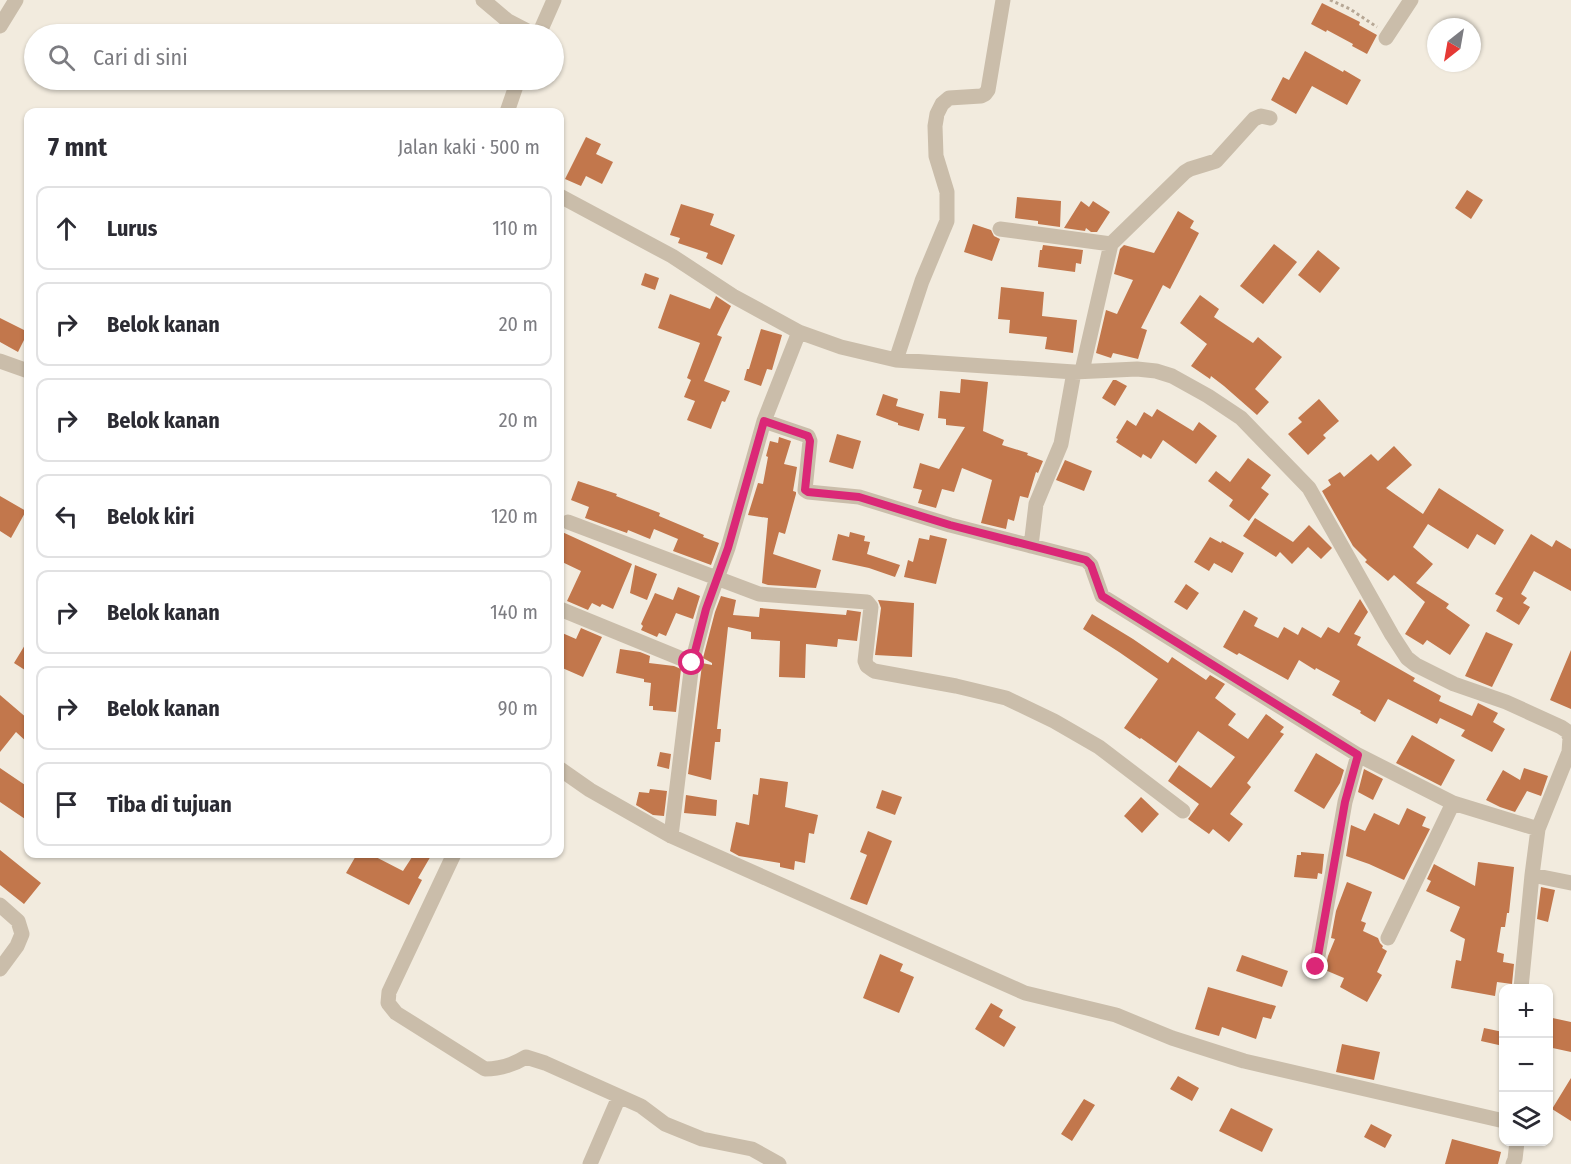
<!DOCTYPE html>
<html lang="id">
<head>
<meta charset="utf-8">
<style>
  body { margin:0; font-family:"Fira Sans Condensed",sans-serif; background:#f7f7f7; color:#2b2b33 }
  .controls { position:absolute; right:18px; bottom:18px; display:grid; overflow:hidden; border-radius:12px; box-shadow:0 2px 4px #0004 }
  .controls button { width:54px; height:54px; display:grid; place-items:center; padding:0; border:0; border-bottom:2px solid #e1e1e2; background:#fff; color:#2b2b33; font:30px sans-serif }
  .compass { position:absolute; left:1427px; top:18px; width:54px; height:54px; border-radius:50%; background:#fff; box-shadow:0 2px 4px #0004; rotate:211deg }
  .stop { position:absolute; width:18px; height:18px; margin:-14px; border:4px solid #db2777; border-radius:50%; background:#fff }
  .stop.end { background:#db2777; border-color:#fff; box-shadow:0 2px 6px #0008 }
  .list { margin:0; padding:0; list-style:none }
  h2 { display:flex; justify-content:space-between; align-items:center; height:78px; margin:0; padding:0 24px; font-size:26px }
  h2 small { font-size:20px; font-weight:400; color:#7c7c81 }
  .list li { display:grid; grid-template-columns:39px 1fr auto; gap:18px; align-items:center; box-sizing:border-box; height:84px; margin:0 12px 12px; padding:0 12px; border:2px solid #e1e1e2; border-radius:12px }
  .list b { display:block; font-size:22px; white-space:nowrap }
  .list em { font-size:20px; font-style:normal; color:#7c7c81 }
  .icon { flex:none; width:33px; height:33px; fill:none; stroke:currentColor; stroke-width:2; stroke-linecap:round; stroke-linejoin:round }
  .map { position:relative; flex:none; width:1571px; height:1164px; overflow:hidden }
  .search { position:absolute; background:#fff; box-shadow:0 2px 4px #0004; left:24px; top:24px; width:540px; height:66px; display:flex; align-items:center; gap:15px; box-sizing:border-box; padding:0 21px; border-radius:33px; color:#7c7c81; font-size:22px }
  .panel { position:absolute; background:#fff; box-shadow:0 2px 4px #0004; left:24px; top:108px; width:540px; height:750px; border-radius:12px }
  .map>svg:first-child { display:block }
  .building { fill:#c2774c }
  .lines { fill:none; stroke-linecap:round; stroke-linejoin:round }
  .path { stroke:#b6a795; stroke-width:3; stroke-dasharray:3 3; stroke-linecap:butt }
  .minor { stroke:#cabdaa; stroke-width:15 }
  .route { stroke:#db2777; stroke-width:8 }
</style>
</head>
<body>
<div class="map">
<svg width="1571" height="1164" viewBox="0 0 1571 1164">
  <rect width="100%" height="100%" fill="#f2ebde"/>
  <path class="building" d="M1322,3L1360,22L1359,25L1377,35L1367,54L1352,46L1353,44L1327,30L1326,32L1311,24Z
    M1305,51L1343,72L1344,70L1361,80L1347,105L1312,86L1296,114L1271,100L1283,77L1289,80Z
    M586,137L601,144L596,154L613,162L602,184L586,176L581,186L565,179Z
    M1467,190L1483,200L1471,219L1455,208Z
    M1017,197L1061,201L1060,227L1038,224V221L1015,218Z
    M1081,201L1089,207L1093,201L1110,212L1097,232H1091L1086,228L1085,231L1064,228Z
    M681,204L714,214L710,225L735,235L722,265L706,258L708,253L678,243L680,238L670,235Z
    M1178,211L1194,221L1190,228L1199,233L1170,289L1163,285L1141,328L1147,330L1138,359L1113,353L1111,358L1096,353L1106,310L1117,314L1133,280L1114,274L1120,249L1124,245L1154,253Z
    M973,224L991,230L994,236L1000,239L992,261L964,252Z
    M1274,244L1297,262L1263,304L1240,286Z
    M1043,245L1083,250L1081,264L1076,263L1075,272L1038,267L1040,250H1042Z
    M1318,250L1340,268L1320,293L1298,275Z
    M645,273L659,278L655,290L641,285Z
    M1001,287L1044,292L1042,316L1077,320L1073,353L1045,349L1047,337L1009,333L1010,320L998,319Z
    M670,294L710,309L716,296L731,306L717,335L722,337L704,381L730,391L725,402L722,401L711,429L687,420L695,401L684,397L691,380L687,378L700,343L658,328Z
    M1200,295L1219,309L1214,317L1253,343L1258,337L1282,357L1255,389L1269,402L1257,415L1224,386L1211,376L1210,379L1191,366L1207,344L1180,323Z
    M0,318L28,332L18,352L0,342Z
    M761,329L782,335L772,370L767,369L761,386L744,380L747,369H749Z
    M961,379L988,382L983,431L1004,440L1002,445L1028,453L1027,455L1043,461L1038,473L1036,472L1028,498L1020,496L1014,521L1008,519L1006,529L981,523L992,480L962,468L954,492L942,489L936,508L918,503L922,490L913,488L920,463L939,469L965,427L946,425V419L938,418L940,391L960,393Z
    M1113,380H1116L1127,386L1115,406L1102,398Z
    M883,394L898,399L896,406L924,414L919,431L898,425V423L876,415Z
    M1319,399L1339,421L1323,435L1326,438L1308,455L1288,434L1302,422L1298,418Z
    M1157,409L1193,431L1199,422L1217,436L1196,464L1163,440L1151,459L1143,454L1141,458L1116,442L1118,439L1116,438L1127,420L1136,426L1144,412L1152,417Z
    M837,434L861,441L853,469L829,462Z
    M779,437L791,441L784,464L797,467L793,491L796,492V494L785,534L779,532L773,554L821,570L816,588L768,585L762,583L768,518L748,515L758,483L763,484L768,457L766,456L770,441L778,443Z
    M1394,446L1412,465L1386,488L1423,514L1439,488L1504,530L1495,545L1477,534L1468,549L1428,524L1413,547L1433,564L1416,583L1449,604L1446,608L1470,625L1450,655L1427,640L1423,645L1405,634L1425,602L1394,575L1388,581L1365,562L1367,560L1353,546L1322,491L1331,485L1328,480L1340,472L1344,477L1371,454L1378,461Z
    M1248,458L1271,475L1261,488L1269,494L1249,521L1229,506L1233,500L1208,481L1216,471L1230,482Z
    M1065,460L1092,471L1084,491L1056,480Z
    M578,481L617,494L616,496L660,513L659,516L704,535L703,537L719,543L711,565L673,551L678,539L654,529L650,539L628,530L627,533L585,518L589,507L571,500Z
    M0,496L26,511L11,538L0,531Z
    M1255,518L1293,542L1309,525L1332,548L1321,559L1308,547L1292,564L1280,552L1276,557L1243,536Z
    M560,531L632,564L613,609L602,604L600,607L592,603L588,610L567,601L581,571L560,561Z
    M850,532L865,536L864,541L870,542L867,554L900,565L895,577L869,568L832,560L838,534L849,537Z
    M1531,534L1552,547L1556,540L1571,549V591L1534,571L1521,594L1527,598L1523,603L1530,607L1519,625L1496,611L1503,598L1495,594Z
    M930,535L947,539L936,584L904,577L908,560L913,562L919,538L929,540Z
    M1210,537L1221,543L1222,541L1244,553L1232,573L1214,563L1209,571L1194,562Z
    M635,565L657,574L647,600L630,593Z
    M1186,584L1199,593L1187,610L1174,602Z
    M678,587L700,596L693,619L676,613L666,636L659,633L657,637L641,630L643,626L641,624L655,593L673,600Z
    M721,596L736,600L733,615L759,617L760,608L846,615L847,610L861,612L857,641L838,639L837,647L806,644L805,678L779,677L780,641L751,639V632L728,627L717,729H721L720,742H715L711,780L688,774L702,665V663L712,665V663L703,658L715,612Z
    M1360,599L1368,612L1354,634L1361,637L1357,645L1415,678L1413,681L1441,696L1439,701L1472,716L1478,703L1498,713L1493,722L1505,729L1492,752L1461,736L1465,730L1440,718L1437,724L1388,699L1375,722L1360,713L1361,711L1332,695L1340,681L1316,668L1315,670L1299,660L1288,680L1239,653L1237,655L1223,647L1244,610L1258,618L1254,626L1278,638L1284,627L1298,635L1302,627L1321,638L1328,627L1339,633Z
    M878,600L914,603L912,657L875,655L881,608Z
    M1092,614L1133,639L1168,663L1172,657L1206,680L1210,675L1225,684L1215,698L1236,714L1228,725L1248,739L1266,714L1284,727L1280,732L1284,734L1247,783L1251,787L1230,814L1243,824L1229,842L1213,829L1209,834L1188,819L1199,804L1168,781L1179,765L1211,788L1235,757L1198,731L1176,763L1141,738L1140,739L1124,728L1158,679L1119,652L1083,629Z
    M581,628L602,637L583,677L560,667V632L576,639Z
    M1486,632L1513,644L1492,687L1465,676Z
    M28,640V672L14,663Z
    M620,649L640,652L650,656L649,663L674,666L681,669L676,712L653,710V706H649L651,683L644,682V679L616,673Z
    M1571,650V709L1550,700Z
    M0,695L28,719V743L16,732L0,752Z
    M1412,735L1455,760L1441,786L1396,763Z
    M660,752L671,754L669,769L657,766Z
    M1316,753L1344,770L1340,783L1324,809L1294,791Z
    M0,768L28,787V821L0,802Z
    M1524,768L1548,776L1541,796L1527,791L1515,812L1500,807L1486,800L1503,770L1520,780Z
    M1364,769L1383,779L1373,800L1358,792Z
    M760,778L788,782L785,807L818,815L814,834L809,833L805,863L795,861L794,870L780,867V863L739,856L730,851L736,822L749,825L753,794L758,795Z
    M650,789L667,791L664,816L653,815L636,805L639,792L649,793Z
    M882,790L902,797L895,815L876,808Z
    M686,795L717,800L716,816L684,813Z
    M1141,797L1159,814L1142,833L1124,816Z
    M1407,808L1426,817L1422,826L1430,829L1404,880L1369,864L1346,856L1351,825L1365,831L1374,813L1399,825Z
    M868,831L892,841L867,905L850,899L867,855L860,852Z
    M0,850L41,883L24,904L0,885Z
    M1301,852L1324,854L1322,874L1318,873L1317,879L1294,877L1297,855H1301Z
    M357,854H370L403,871L414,854H432L418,878L422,880L409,905L346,873Z
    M1478,862L1514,867L1509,913H1507L1505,927H1501L1497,952L1504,954L1503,962L1514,964L1512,984L1497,982L1495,996L1451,988L1456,960L1461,961L1465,939L1450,931L1460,907L1426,891L1431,881L1427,879L1434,864L1475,886Z
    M1347,882L1372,892L1361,921L1366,923L1363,931L1378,938L1380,943L1383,946L1382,948L1387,951L1377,972L1382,975L1367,1002L1340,987L1344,978L1325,970L1328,956L1335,939L1331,938L1336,911Z
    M1541,887L1555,890L1548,922L1537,919Z
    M880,954L903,964L900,971L914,977L899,1013L863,998Z
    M1242,955L1288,971L1282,987L1236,971Z
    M1208,987L1276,1006L1271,1019L1263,1017L1256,1039L1222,1027L1219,1036L1195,1029Z
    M991,1003L1003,1010L999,1017L1016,1027L1004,1047L975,1029Z
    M1548,1017L1571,1022V1052L1548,1047Z
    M1484,1028L1503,1032V1046L1481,1041Z
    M1342,1044L1380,1052L1374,1080L1336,1072Z
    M1178,1076L1199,1088L1192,1101L1170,1089Z
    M1571,1078V1121L1552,1109Z
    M1084,1099L1095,1105L1072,1141L1061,1134Z
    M1231,1108L1273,1129L1262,1152L1219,1131Z
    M1371,1124L1392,1135L1385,1148L1364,1137Z
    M1452,1139L1501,1152L1498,1164H1445Z"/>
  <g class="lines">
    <path class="path" d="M1330,0L1350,9L1377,27"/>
    <path class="minor" d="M483,0L508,21L533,34
      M0,26L16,0
      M539,34L554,0
      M1386,38L1411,0
      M507,112L518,80
      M560,196L672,256L733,296L799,332
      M1000,229L1111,244
      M896,360L922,281L947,221V192L936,156L935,126L937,114L942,104L949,98L981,96L985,94L988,90L1003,0
      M0,361L28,371
      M1082,371L1111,244L1185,172L1190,169L1216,161L1254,119L1261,116L1270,118
      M764,421L808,436L810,441L805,490L808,492L859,497L950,525L1086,560L1091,565L1102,596L1358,755L1453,803L1538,829
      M568,522L759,594L867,602L871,607L865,661L867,666L874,671L956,686L1006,698L1054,721L1099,747L1183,811
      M1031,546L1036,504L1061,444L1074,372
      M560,609L692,663
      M560,769L590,790L671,836L1025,993L1116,1015L1172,1038L1244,1061L1504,1121
      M671,836L692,663L706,609L728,548L764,421L799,332L841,347L896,360L1074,372L1137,369L1156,371L1172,376L1208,396L1241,418L1309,488L1392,635L1407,658L1416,665L1454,684L1506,702L1561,727L1567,731L1570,738L1569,752L1538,829L1532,875L1521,988
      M454,854L389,992L388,1003L396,1013L485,1069C500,1069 513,1065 526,1057L545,1063L641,1106L665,1124L702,1139L752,1149L779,1164
      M1532,875L1571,883
      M0,905L18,921L22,934L17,946L0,969
      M1388,938L1453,803
      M1316,967L1345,802L1358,755
      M590,1164L619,1097
      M1513,1164L1515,1159L1517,1142"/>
  </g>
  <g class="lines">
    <path class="route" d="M692,663L706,609L728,548L764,421L808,436L810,441L805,490L808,492L859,497L950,525L1086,560L1091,565L1102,596L1358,755L1345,802L1316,967"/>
  </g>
</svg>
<div class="controls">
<button>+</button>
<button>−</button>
<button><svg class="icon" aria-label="layers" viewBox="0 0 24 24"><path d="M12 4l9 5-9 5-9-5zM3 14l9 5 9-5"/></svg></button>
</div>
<svg class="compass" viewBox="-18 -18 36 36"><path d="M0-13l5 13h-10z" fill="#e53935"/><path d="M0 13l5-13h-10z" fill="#7c7c81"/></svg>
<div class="stop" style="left:692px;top:663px"></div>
<div class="stop end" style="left:1316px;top:967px"></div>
<div class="search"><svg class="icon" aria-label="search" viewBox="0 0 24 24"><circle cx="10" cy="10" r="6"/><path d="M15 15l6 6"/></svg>Cari di sini</div>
<section class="panel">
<h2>7 mnt<small>Jalan kaki · 500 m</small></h2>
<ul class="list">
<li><svg class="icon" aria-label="ahead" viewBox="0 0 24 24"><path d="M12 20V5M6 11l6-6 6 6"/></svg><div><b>Lurus</b></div><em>110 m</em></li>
<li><svg class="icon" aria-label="right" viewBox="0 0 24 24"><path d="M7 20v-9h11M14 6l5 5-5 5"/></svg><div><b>Belok kanan</b></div><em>20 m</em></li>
<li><svg class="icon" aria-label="right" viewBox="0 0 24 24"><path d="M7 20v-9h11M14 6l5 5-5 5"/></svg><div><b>Belok kanan</b></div><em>20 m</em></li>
<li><svg class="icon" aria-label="left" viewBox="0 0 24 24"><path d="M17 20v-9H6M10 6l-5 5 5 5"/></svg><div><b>Belok kiri</b></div><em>120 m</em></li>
<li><svg class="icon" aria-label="right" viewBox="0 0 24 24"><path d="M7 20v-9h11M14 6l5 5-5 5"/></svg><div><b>Belok kanan</b></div><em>140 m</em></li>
<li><svg class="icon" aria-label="right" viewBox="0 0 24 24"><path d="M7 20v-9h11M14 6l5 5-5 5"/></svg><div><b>Belok kanan</b></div><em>90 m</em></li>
<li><svg class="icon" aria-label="arrive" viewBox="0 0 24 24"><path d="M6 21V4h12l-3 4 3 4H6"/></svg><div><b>Tiba di tujuan</b></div></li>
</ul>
</section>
</div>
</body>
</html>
